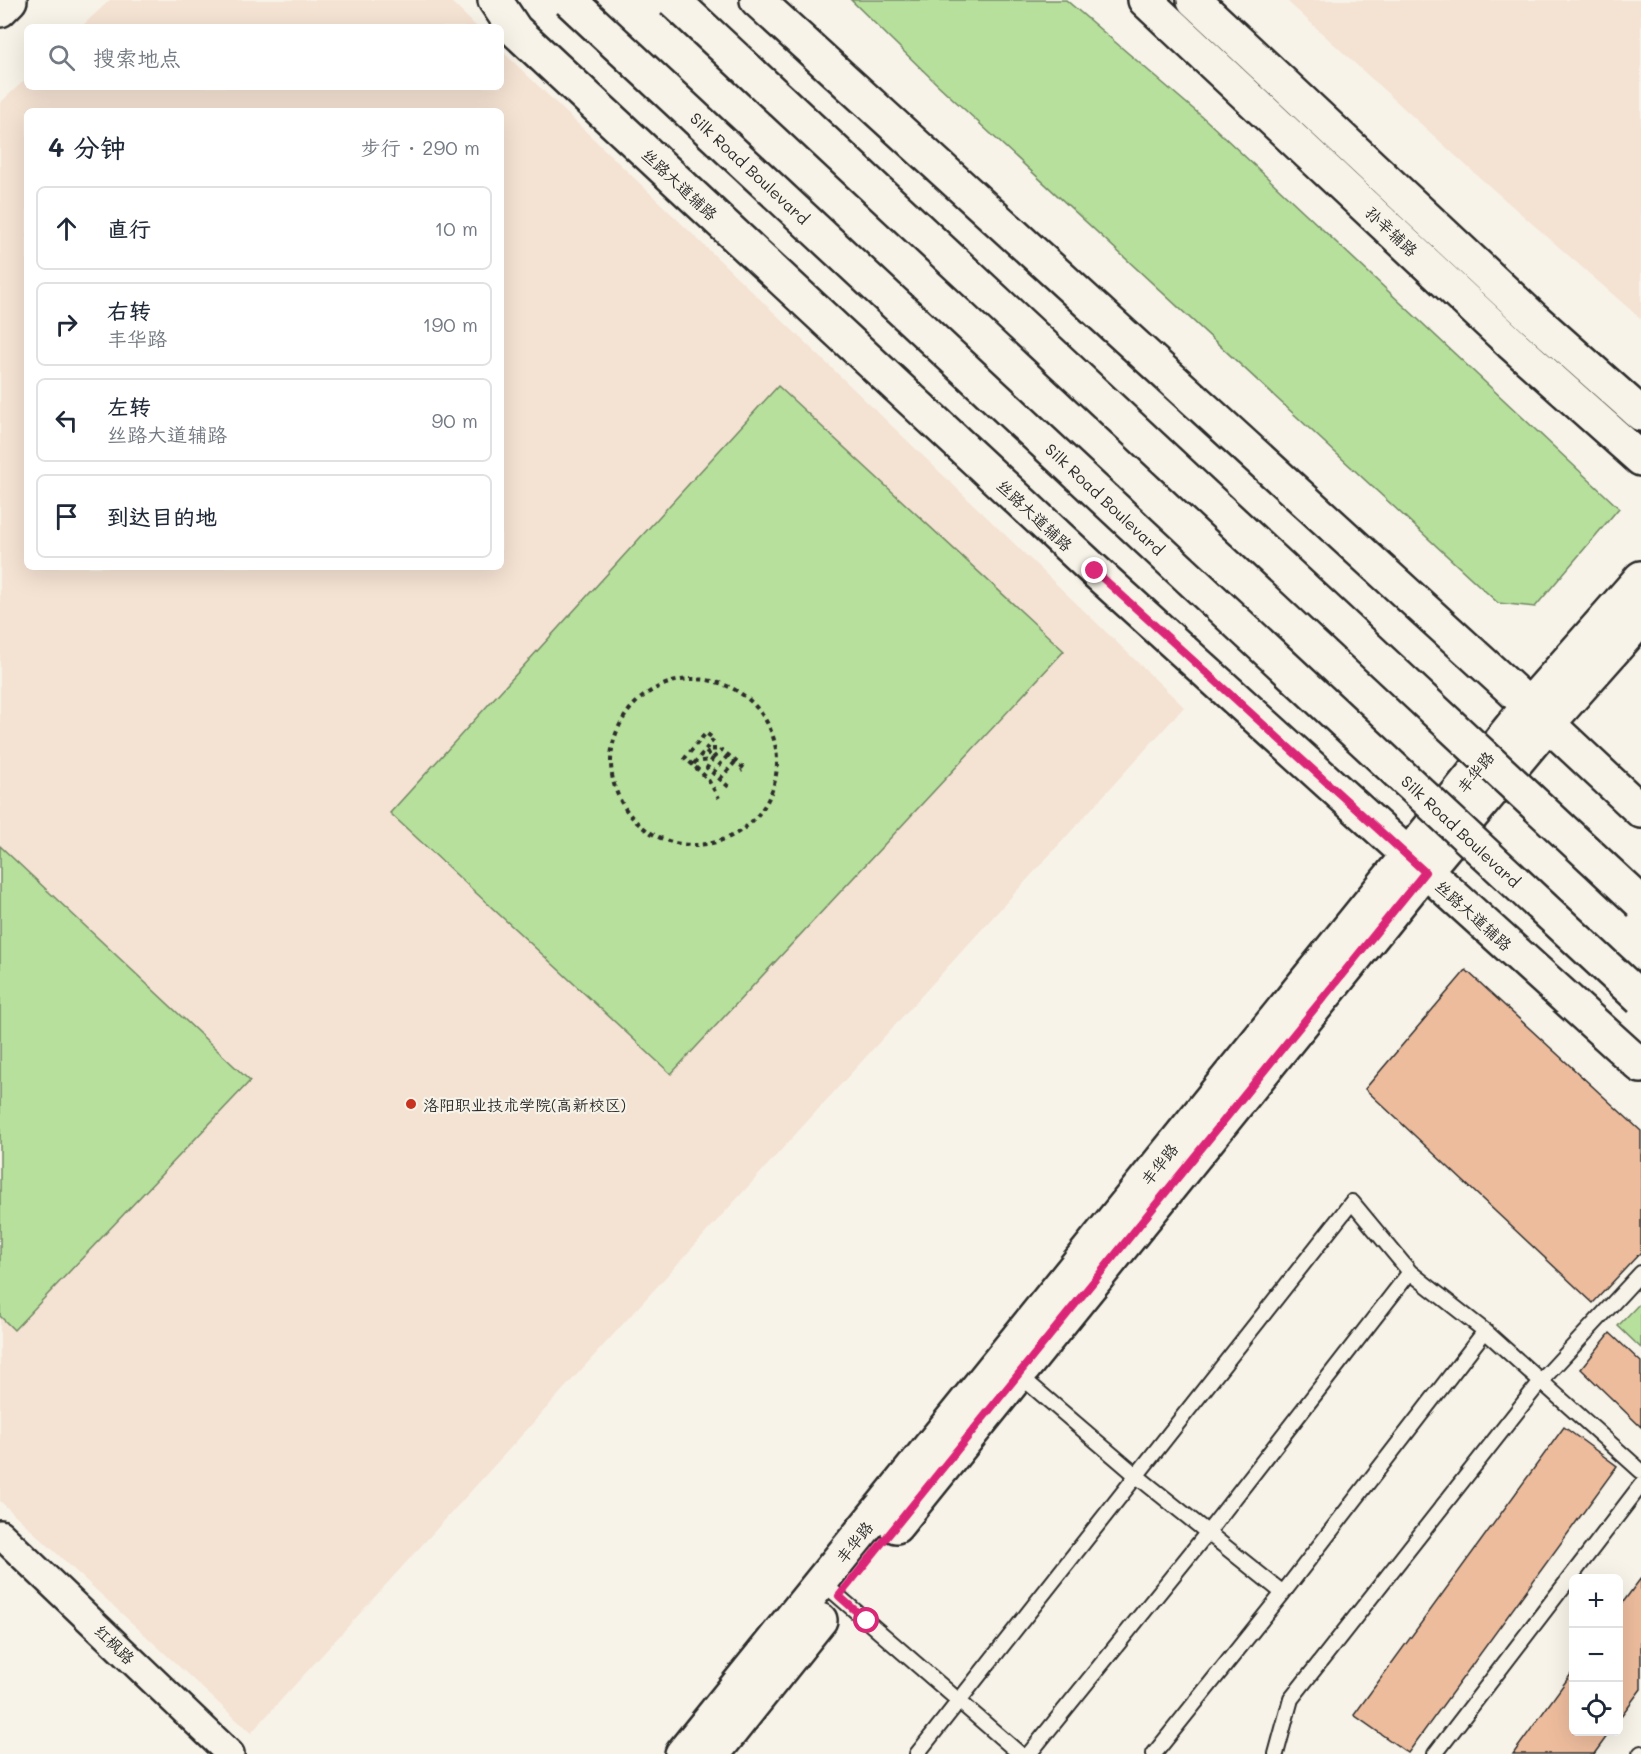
<!DOCTYPE html>
<html lang="zh">
<head>
<meta charset="utf-8">
<style>
  body { margin:0; font-family:Mali,"LXGW WenKai TC",sans-serif; background:#f2f2f3; color:#1f2937 }
  .controls { position:absolute; right:18px; bottom:18px; display:grid; overflow:hidden; border-radius:9px; box-shadow:0 6px 24px #0002 }
  .controls button { width:54px; height:54px; display:grid; place-items:center; padding:0; border:0; border-bottom:2px solid #e0e1e3; background:#fff; color:#1f2937; font:30px sans-serif }
  .stop { position:absolute; width:18px; height:18px; margin:-14px; border:4px solid #db2777; border-radius:50%; background:#fff }
  .stop.end { background:#db2777; border-color:#fff; box-shadow:0 2px 6px #0008 }
  .list { margin:0; padding:0; list-style:none }
  h2 { display:flex; justify-content:space-between; align-items:center; height:78px; margin:0; padding:0 24px; font-size:26px }
  h2 small { font-size:20px; font-weight:400; color:#747a83 }
  .list li { display:grid; grid-template-columns:39px 1fr auto; gap:18px; align-items:center; box-sizing:border-box; height:84px; margin:0 12px 12px; padding:0 12px; border:2px solid #e0e1e3; border-radius:9px }
  .list b { display:block; font-size:22px; white-space:nowrap }
  .list p { margin:0; font-size:20px; white-space:nowrap; color:#747a83 }
  .list em { font-size:20px; font-style:normal; color:#747a83 }
  .icon { flex:none; width:33px; height:33px; fill:none; stroke:currentColor; stroke-width:2; stroke-linecap:round; stroke-linejoin:round }
  .map { position:relative; flex:none; width:1641px; height:1754px; overflow:hidden }
  .search { position:absolute; background:#fff; box-shadow:0 6px 24px #0002; left:24px; top:24px; width:480px; height:66px; display:flex; align-items:center; gap:15px; box-sizing:border-box; padding:0 21px; border-radius:9px; color:#747a83; font-size:22px }
  .panel { position:absolute; background:#fff; box-shadow:0 6px 24px #0002; left:24px; top:108px; width:480px; height:462px; border-radius:9px }
  .map>svg:first-child { display:block }
  .built { fill:#f4e2d2; fill-rule:evenodd }
  .green { fill:#b7e09c; stroke:#718664; stroke-width:1.5 }
  .building { fill:#edbc9d; stroke:#2b2b2b; stroke-width:1.5 }
  .lines { fill:none; stroke-linecap:round; stroke-linejoin:round }
  .lane-casing { stroke:#2b2b2b; stroke-width:18 }
  .street-casing { stroke:#2b2b2b; stroke-width:32 }
  .secondary-casing { stroke:#2b2b2b; stroke-width:38 }
  .path { stroke:#2b2b2b; stroke-width:4; stroke-dasharray:4.5 4.5; stroke-linecap:butt }
  .lane { stroke:#f7f3e8; stroke-width:14 }
  .street { stroke:#f7f3e8; stroke-width:27 }
  .secondary { stroke:#f7f3e8; stroke-width:33 }
  .highway-bridge-casing { stroke:#2b2b2b; stroke-width:38; stroke-linecap:butt }
  .highway-bridge { stroke:#f7f3e8; stroke-width:33 }
  .route { stroke:#db2777; stroke-width:8 }
  .poi-dot { fill:#c8321e; stroke:#f7f3e8; stroke-width:2 }
  .labels { text-anchor:middle; dominant-baseline:central; stroke-width:4.5; stroke-linejoin:round; paint-order:stroke }
  .street-label { font-size:16px; fill:#2b2b2b; stroke:#f7f3e8 }
  .poi-label { font-size:16px; fill:#2b2b2b; stroke:#f7f3e8; text-anchor:start }
</style>
</head>
<body>
<div class="map">
<svg width="1641" height="1754" viewBox="0 0 1641 1754">
  <rect width="100%" height="100%" fill="#f7f3e8"/>
  <filter id="ink" filterUnits="userSpaceOnUse"><feTurbulence type="fractalNoise" baseFrequency=".0167" numOctaves="2"/><feDisplacementMap in="SourceGraphic" scale="12" xChannelSelector="R" yChannelSelector="G"/><feConvolveMatrix kernelMatrix="1 2 1 2 8 2 1 2 1" color-interpolation-filters="sRGB"/></filter>
  <g filter="url(#ink)">
    <path class="built" d="M110,0H449L477,27H81Z
      M1286,0H1641V319L1470,169Z
      M501,50L1184,707L251,1733L0,1501V103L27,78V87H501ZM27,111H501V567H27Z"/>
    <path class="green" d="M851,0H1066L1206,120L1619,508L1535,607L1498,603L937,84Z
      M778,386L1064,651L671,1074L390,813Z
      M0,846L250,1081L14,1330L0,1316Z
      M1641,1302V1348L1618,1326Z"/>
    <path class="building" d="M1466,970L1641,1131V1252L1593,1303L1365,1089Z
      M1610,1333L1641,1362V1427L1581,1369Z
      M1564,1427L1617,1466L1408,1753L1354,1715Z
      M1641,1578V1689L1618,1720V1609Z
      M1574,1670V1732H1610L1594,1754H1513Z"/>
    <g class="lines">
      <g class="lane-casing">
        <path id="lane" d="M1018,1374L1137,1476L1283,1593L1485,1331
          M822,1582L1020,1754
          M917,1754L1352,1202L1410,1272L1485,1331L1641,1471
          M1029,1754L1208,1532L1410,1272
          M1154,1754L1283,1593
          M1276,1754L1291,1699L1541,1381L1641,1273
          M1435,1754L1641,1485
          M1640,1754L1641,1753"/>
      </g>
      <g class="street-casing">
        <path id="street" d="M0,1534L230,1754"/>
      </g>
      <g class="secondary-casing">
        <path id="secondary" d="M495,0L515,30L1095,571L1641,1066
          M757,0L1510,688L1641,811
          M1145,0L1511,343L1641,459
          M1194,0L1533,318L1641,414
          M0,10L10,0
          M896,1526L1425,871L1548,724L1641,619
          M682,1754L1529,705L1641,578
          M713,1754L820,1620"/>
      </g>
      <path class="path" d="M611 762a83 83 0 1 1 166 0a83 83 0 1 1-166 0Z
        M714,747V755
        M706,752L713,758L707,768L729,787
        M713,758L722,750L745,769L741,771
        M702,761L710,760
        M693,765L685,758L706,733L714,739L693,765L707,778L719,798
        M713,773L728,755
        M720,779L736,761"/>
      <use href="#lane" class="lane"/>
      <use href="#street" class="street"/>
      <use href="#secondary" class="secondary"/>
      <g class="highway-bridge-casing">
        <path id="highway-bridge" d="M569,0L1641,999
          M673,0L1641,903"/>
      </g>
      <use href="#highway-bridge" class="highway-bridge"/>
    </g>
  </g>
  <g class="lines" filter="url(#ink)">
    <path class="route" d="M867,1621L839,1596L1425,872L1095,571"/>
  </g>
  <circle class="poi-dot" cx="411" cy="1104" r="6"/>
  <g class="labels">
    <g class="street-label">
      <text transform="translate(750 168) rotate(43)">Silk Road Boulevard</text>
      <text transform="translate(680 184) rotate(43)">丝路大道辅路</text>
      <text transform="translate(1392 231) rotate(43)">孙辛辅路</text>
      <text transform="translate(1105 499) rotate(43)">Silk Road Boulevard</text>
      <text transform="translate(1035 515) rotate(43)">丝路大道辅路</text>
      <text transform="translate(1475 772) rotate(-51)">丰华路</text>
      <text transform="translate(1461 831) rotate(43)">Silk Road Boulevard</text>
      <text transform="translate(1474 915) rotate(42)">丝路大道辅路</text>
      <text transform="translate(1159 1164) rotate(-51)">丰华路</text>
      <text transform="translate(854 1542) rotate(-51)">丰华路</text>
      <text transform="translate(115 1644) rotate(44)">红枫路</text>
    </g>
    <g class="poi-label">
      <text x="423" y="1104">洛阳职业技术学院(高新校区)</text>
    </g>
  </g>
</svg>
<div class="controls">
<button>+</button>
<button>−</button>
<button><svg class="icon" aria-label="locate" viewBox="0 0 24 24"><circle cx="12" cy="12" r="6"/><path d="M12 2v4M12 18v4M2 12h4M18 12h4"/></svg></button>
</div>
<div class="stop" style="left:867px;top:1621px"></div>
<div class="stop end" style="left:1095px;top:571px"></div>
<div class="search"><svg class="icon" aria-label="search" viewBox="0 0 24 24"><circle cx="10" cy="10" r="6"/><path d="M15 15l6 6"/></svg>搜索地点</div>
<section class="panel">
<h2>4 分钟<small>步行 · 290 m</small></h2>
<ul class="list">
<li><svg class="icon" aria-label="ahead" viewBox="0 0 24 24"><path d="M12 20V5M6 11l6-6 6 6"/></svg><div><b>直行</b></div><em>10 m</em></li>
<li><svg class="icon" aria-label="right" viewBox="0 0 24 24"><path d="M7 20v-9h11M14 6l5 5-5 5"/></svg><div><b>右转</b><p>丰华路</p></div><em>190 m</em></li>
<li><svg class="icon" aria-label="left" viewBox="0 0 24 24"><path d="M17 20v-9H6M10 6l-5 5 5 5"/></svg><div><b>左转</b><p>丝路大道辅路</p></div><em>90 m</em></li>
<li><svg class="icon" aria-label="arrive" viewBox="0 0 24 24"><path d="M6 21V4h12l-3 4 3 4H6"/></svg><div><b>到达目的地</b></div></li>
</ul>
</section>
</div>
</body>
</html>
